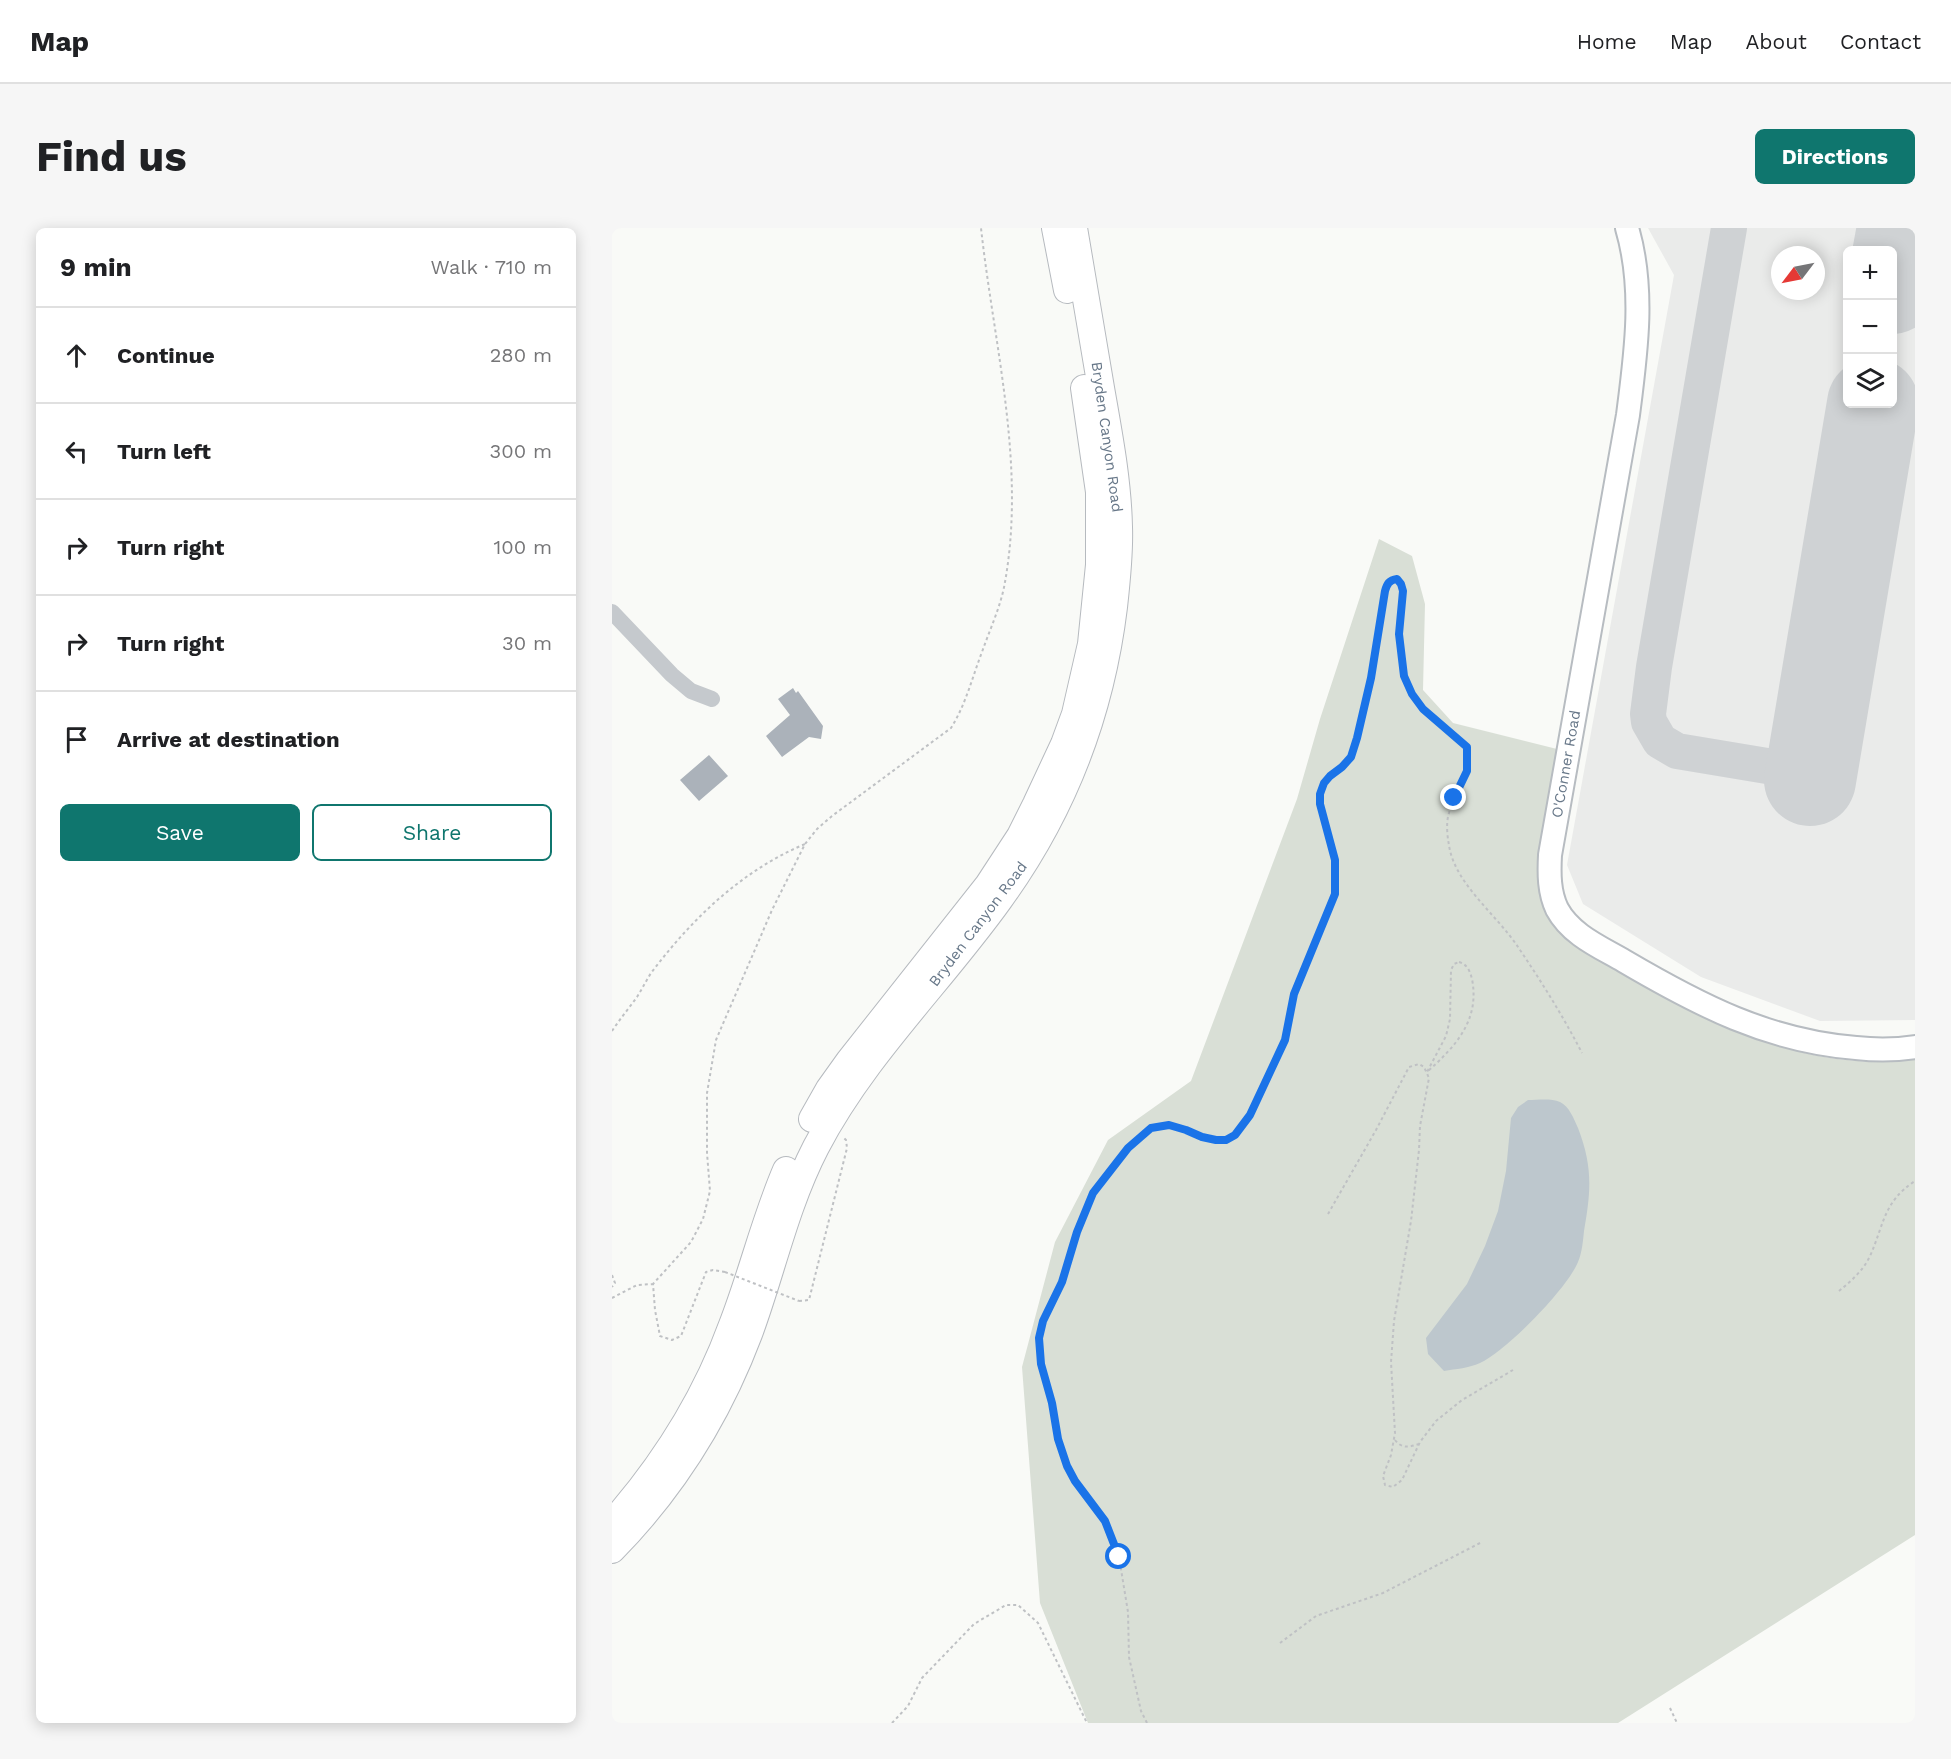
<!DOCTYPE html>
<html lang="en">
<head>
<meta charset="utf-8">
<style>
  body { margin:0; font-family:"Work Sans",sans-serif; background:#f6f6f6; color:#202124 }
  .controls { position:absolute; right:18px; top:18px; display:grid; overflow:hidden; border-radius:9px; box-shadow:0 3px 15px #0003 }
  .controls button { width:54px; height:54px; display:grid; place-items:center; padding:0; border:0; border-bottom:2px solid #e0e0e0; background:#fff; color:#202124; font:30px sans-serif }
  .compass { position:absolute; left:1159px; top:18px; width:54px; height:54px; border-radius:50%; background:#fff; box-shadow:0 3px 15px #0003; rotate:238deg }
  .stop { position:absolute; width:18px; height:18px; margin:-14px; border:4px solid #1a73e8; border-radius:50%; background:#fff }
  .stop.end { background:#1a73e8; border-color:#fff; box-shadow:0 2px 6px #0008 }
  .list { margin:0; padding:0; list-style:none }
  h2 { display:flex; justify-content:space-between; align-items:center; height:78px; margin:0; padding:0 24px; font-size:26px }
  h2 small { font-size:20px; font-weight:400; color:#757577 }
  .list li { display:grid; grid-template-columns:39px 1fr auto; gap:18px; align-items:center; box-sizing:border-box; height:96px; padding:0 24px; border-top:2px solid #e0e0e0 }
  .list b { display:block; font-size:22px; white-space:nowrap }
  .list em { font-size:20px; font-style:normal; color:#757577 }
  .actions { display:flex; gap:12px; padding:18px 24px }
  .actions a { flex:1; padding:14px 0; border:2px solid #0f766e; border-radius:9px; text-align:center; font-size:21px; color:#0f766e }
  .actions .main { background:#0f766e; color:#fff }
  .icon { flex:none; width:33px; height:33px; fill:none; stroke:currentColor; stroke-width:2; stroke-linecap:round; stroke-linejoin:round }
  .map { position:relative; flex:none; width:1303px; height:1495px; overflow:hidden; border-radius:9px }
  header { display:flex; align-items:center; gap:36px; box-sizing:border-box; height:84px; padding:0 30px; background:#fff; border-bottom:2px solid #e0e0e0 }
  header strong { font-size:28px }
  nav { display:flex; gap:33px; margin-inline-start:auto; font-size:21px }
  .intro { display:flex; align-items:center; justify-content:space-between; box-sizing:border-box; height:144px; padding:0 36px }
  h1 { margin:0; font-size:42px }
  .button { padding:15px 27px; border-radius:9px; background:#0f766e; color:#fff; font-size:21px; font-weight:700 }
  main { display:flex; gap:36px; padding:0 36px }
  aside { flex:1; background:#fff; border-radius:9px; box-shadow:0 3px 15px #0003 }
  .map>svg:first-child { display:block }
  .built { fill:#eaebea; fill-rule:evenodd }
  .green { fill:#d9dfd6 }
  .water { fill:#bdc7cd }
  .lines { fill:none; stroke-linecap:round; stroke-linejoin:round }
  .taxiway { stroke:#cfd2d4; stroke-width:36 }
  .runway { stroke:#cfd2d4; stroke-width:92 }
  .building { fill:#abb2ba }
  .secondary-casing { stroke:#b7bcc1; stroke-width:26 }
  .primary-casing { stroke:#b6babf; stroke-width:28 }
  .path { stroke:#bfc1c4; stroke-width:2; stroke-dasharray:3 3; stroke-linecap:butt }
  .street { stroke:#c5c9cd; stroke-width:16 }
  .secondary { stroke:#fff; stroke-width:22 }
  .primary { stroke:#fff; stroke-width:26 }
  .path-bridge { stroke:#bfc1c4; stroke-width:2; stroke-dasharray:3 3; stroke-linecap:butt }
  .route { stroke:#1a73e8; stroke-width:8 }
  .labels { text-anchor:middle; dominant-baseline:central; stroke-width:6; stroke-linejoin:round; paint-order:stroke }
  .street-label { font-size:15px; fill:#687889; stroke:#fff }
</style>
</head>
<body>
<header>
<strong>Map</strong>
<nav><a>Home</a><a>Map</a><a>About</a><a>Contact</a></nav>
</header>
<div class="intro"><h1>Find us</h1><a class="button">Directions</a></div>
<main>
<aside>
<h2>9 min<small>Walk · 710 m</small></h2>
<ul class="list">
<li><svg class="icon" aria-label="ahead" viewBox="0 0 24 24"><path d="M12 20V5M6 11l6-6 6 6"/></svg><div><b>Continue</b></div><em>280 m</em></li>
<li><svg class="icon" aria-label="left" viewBox="0 0 24 24"><path d="M17 20v-9H6M10 6l-5 5 5 5"/></svg><div><b>Turn left</b></div><em>300 m</em></li>
<li><svg class="icon" aria-label="right" viewBox="0 0 24 24"><path d="M7 20v-9h11M14 6l5 5-5 5"/></svg><div><b>Turn right</b></div><em>100 m</em></li>
<li><svg class="icon" aria-label="right" viewBox="0 0 24 24"><path d="M7 20v-9h11M14 6l5 5-5 5"/></svg><div><b>Turn right</b></div><em>30 m</em></li>
<li><svg class="icon" aria-label="arrive" viewBox="0 0 24 24"><path d="M6 21V4h12l-3 4 3 4H6"/></svg><div><b>Arrive at destination</b></div></li>
</ul>
<div class="actions"><a class="main">Save</a><a>Share</a></div>
</aside>
<div class="map">
<svg width="1303" height="1495" viewBox="0 0 1303 1495">
  <rect width="100%" height="100%" fill="#f9faf7"/>
  <path class="built" d="M1036,0H1303V792L1208,793L1089,749L971,676L955,637L1062,47ZM1236,22H1280V176H1236ZM1168,27H1204V63H1168Z"/>
  <path class="green" d="M767,311L800,328L813,376L811,462L841,495L949,522L926,644C927,663 931,680 942,696C959,719 987,731 1011,746C1098,796 1200,846 1303,831V1307L1006,1495H476L428,1375L410,1139L443,1014L496,912L579,853L685,571L708,491Z"/>
  <path class="water" d="M916,872C926,872 939,870 948,874C957,878 962,891 966,900C981,939 979,963 972,1003C971,1013 970,1025 966,1034C955,1061 894,1123 868,1135C857,1140 844,1141 832,1143L816,1126L814,1110L855,1056L873,1018L886,983L894,943L899,890L906,879Z"/>
  <g class="lines">
    <path class="taxiway" d="M1117,0L1042,439L1036,486L1037,494L1048,513L1065,523L1161,539C1188,538 1198,520 1207,497"/>
    <path class="runway" d="M1280,60L1291,0
      M1198,552L1261,176"/>
  </g>
  <path class="building" d="M181,460L184,465L186,463L211,498L209,511L197,509L170,529L154,508L178,487L166,471Z
    M97,527L116,548L87,573L68,552Z"/>
  <g class="lines">
    <g class="secondary-casing">
      <path id="secondary" d="M1015,0C1033,61 1024,125 1016,187L938,627C937,646 937,664 945,681C959,707 988,719 1012,733C1087,777 1156,813 1244,820C1263,822 1284,822 1303,819"/>
    </g>
    <g class="primary-casing">
      <path id="primary" d="M443,0L455,62
        M200,891L217,861L237,833L376,657L408,608L424,576L452,516L463,486L479,416L487,337V264L472,160
        M0,1295C52,1236 93,1171 120,1097C140,1046 152,993 174,942
        M0,1322C61,1260 106,1188 137,1106C160,1044 173,979 204,919C252,827 328,755 388,671C451,584 489,486 502,379C505,352 508,326 507,299C506,252 497,206 489,160C480,107 471,53 462,0"/>
    </g>
    <path class="path" d="M847,734C855,736 858,743 860,751C868,792 844,818 815,844L834,808L838,791L839,742L842,736Z
      M0,803C8,791 17,780 25,769C30,761 34,753 39,745C80,691 129,643 193,616
      M716,986L764,902L797,839L807,836L812,839L817,850L808,898L807,922L799,993L782,1093L779,1134L783,1205L779,1227L771,1248L773,1257L781,1259L790,1252L808,1214L824,1193L850,1172L901,1142
      M113,1044L101,1042L94,1044L69,1108L60,1112L48,1108L43,1082L41,1056L79,1014L91,991L98,963L95,925V865L104,812L160,682L193,616L205,601L220,588L339,500C354,476 360,450 370,424C378,401 389,378 393,354C414,236 382,118 369,0
      M0,1047L3,1055L0,1059
      M1227,1063C1239,1053 1251,1043 1258,1028C1272,997 1271,974 1303,953
      M0,1070L25,1057L41,1056
      M187,1073L197,1072L235,920L234,912L232,910
      M783,1212C790,1221 797,1219 807,1216
      M668,1415L704,1388L771,1365L870,1314
      M1058,1480L1065,1495
      M280,1495L296,1478L310,1450L362,1396L394,1377H406L426,1395L475,1495
      M535,1495L529,1483L517,1429L516,1384L507,1329L493,1294L463,1253L455,1237L446,1211L429,1135L427,1110L431,1093L450,1054L473,981L481,965L516,920L539,900L557,897L574,901L590,909L614,912L623,907L638,887L673,812L683,766L723,666V632L708,576V565L712,556L718,548L730,539L739,529L745,510L759,450L773,363C775,356 778,352 785,351L789,356L791,363L787,406L792,448L800,466L811,481L855,519C859,545 844,561 837,585C834,594 835,607 837,617C842,655 885,687 906,719C929,753 951,788 970,825"/>
    <path class="street" d="M0,384L60,447L79,463L100,471"/>
    <use href="#secondary" class="secondary"/>
    <use href="#primary" class="primary"/>
    <path class="path-bridge" d="M113,1044L187,1073"/>
  </g>
  <g class="lines">
    <path class="route" d="M507,1329L493,1293L463,1253L455,1238L446,1211L440,1175L429,1136L427,1110L431,1093L450,1054L465,1004L481,965L516,920L539,900L557,897L574,902L590,909L604,912H614L623,907L638,887L673,812L682,766L723,666V632L708,576V566L712,555L718,548L730,539L739,529L745,510L759,450L773,363C775,356 777,352 785,351L789,356L791,363L787,406L792,448L800,466L811,481L855,519V543L842,570"/>
  </g>
  <g class="labels">
    <g class="street-label">
      <text transform="translate(495 209) rotate(82)">Bryden Canyon Road</text>
      <text transform="translate(954 536) rotate(-80)">O'Conner Road</text>
      <text transform="translate(366 696) rotate(-53)">Bryden Canyon Road</text>
    </g>
  </g>
</svg>
<div class="controls">
<button>+</button>
<button>−</button>
<button><svg class="icon" aria-label="layers" viewBox="0 0 24 24"><path d="M12 4l9 5-9 5-9-5zM3 14l9 5 9-5"/></svg></button>
</div>
<svg class="compass" viewBox="-18 -18 36 36"><path d="M0-13l5 13h-10z" fill="#e53935"/><path d="M0 13l5-13h-10z" fill="#757577"/></svg>
<div class="stop" style="left:507px;top:1329px"></div>
<div class="stop end" style="left:842px;top:570px"></div>
</div>
</main>
</body>
</html>
